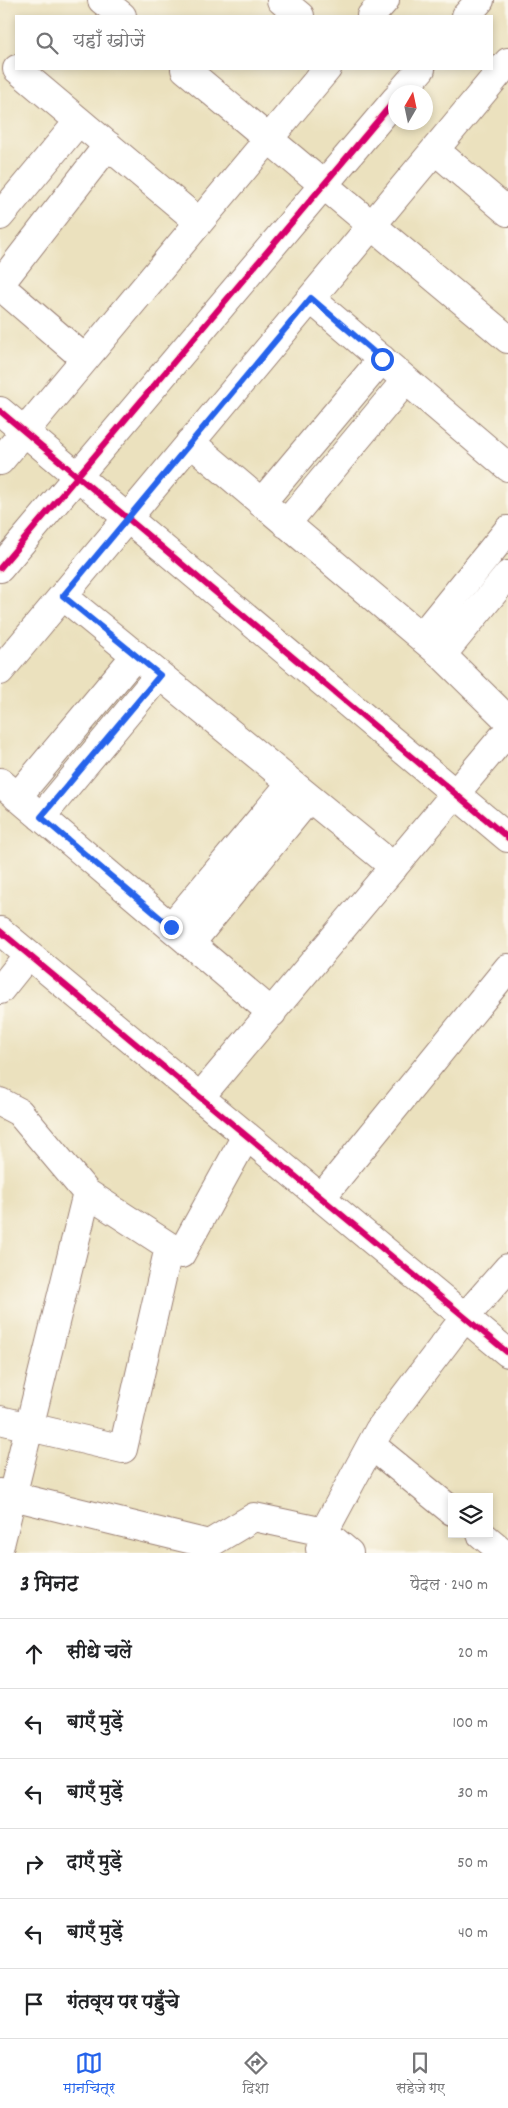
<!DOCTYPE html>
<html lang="hi">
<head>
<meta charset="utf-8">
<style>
  body { margin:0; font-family:Dekko,"Playpen Sans Deva",sans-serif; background:#f6f6f6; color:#202124 }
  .controls { position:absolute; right:15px; bottom:15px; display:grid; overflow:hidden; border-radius:0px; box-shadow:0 2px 8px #0003 }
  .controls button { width:45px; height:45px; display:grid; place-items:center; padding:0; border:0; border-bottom:1px solid #e0e0e0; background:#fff; color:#202124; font:25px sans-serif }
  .compass { position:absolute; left:388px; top:85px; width:45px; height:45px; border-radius:50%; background:#fff; box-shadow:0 2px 8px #0003; rotate:9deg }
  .stop { position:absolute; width:15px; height:15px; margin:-11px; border:4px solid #2563eb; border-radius:50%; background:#fff }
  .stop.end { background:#2563eb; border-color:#fff; box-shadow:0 1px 5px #0008 }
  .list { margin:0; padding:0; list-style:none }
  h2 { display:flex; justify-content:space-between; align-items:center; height:65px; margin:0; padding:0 20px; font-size:21px }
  h2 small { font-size:16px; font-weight:400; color:#757577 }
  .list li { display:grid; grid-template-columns:32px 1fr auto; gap:15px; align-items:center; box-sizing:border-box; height:70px; padding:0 20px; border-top:1px solid #e0e0e0 }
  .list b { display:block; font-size:19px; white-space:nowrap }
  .list em { font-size:16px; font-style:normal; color:#757577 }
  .icon { flex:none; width:28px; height:28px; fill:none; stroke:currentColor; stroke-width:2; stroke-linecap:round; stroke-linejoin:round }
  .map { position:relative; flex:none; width:508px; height:1553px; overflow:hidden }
  .search { position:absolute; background:#fff; box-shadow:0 2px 8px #0003; left:15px; right:15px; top:15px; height:55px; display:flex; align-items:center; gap:12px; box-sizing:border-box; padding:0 18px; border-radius:0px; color:#757577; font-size:19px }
  .sheet { height:485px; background:#fff }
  nav { display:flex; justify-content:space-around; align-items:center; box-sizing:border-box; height:70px; border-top:1px solid #e0e0e0; background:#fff; font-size:14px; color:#757577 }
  nav a { display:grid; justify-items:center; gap:2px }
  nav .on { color:#2563eb }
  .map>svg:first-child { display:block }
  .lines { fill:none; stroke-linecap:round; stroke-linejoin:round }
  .minor-casing { stroke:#9a8074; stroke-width:30 }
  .minor { stroke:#fff; stroke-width:28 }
  .cycleway-casing { stroke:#fbf7ec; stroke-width:9 }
  .cycleway { stroke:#d6006c; stroke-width:6 }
  .route { stroke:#2563eb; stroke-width:6 }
</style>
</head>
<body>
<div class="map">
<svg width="508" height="1553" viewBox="0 0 508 1553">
  <rect width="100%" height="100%" fill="#fbf7ec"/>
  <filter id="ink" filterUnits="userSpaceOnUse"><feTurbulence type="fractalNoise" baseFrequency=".02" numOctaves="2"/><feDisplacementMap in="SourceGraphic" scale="10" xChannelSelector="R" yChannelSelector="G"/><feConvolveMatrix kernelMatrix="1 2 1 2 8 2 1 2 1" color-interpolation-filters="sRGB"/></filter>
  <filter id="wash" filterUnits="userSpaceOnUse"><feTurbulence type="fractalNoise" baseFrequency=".0096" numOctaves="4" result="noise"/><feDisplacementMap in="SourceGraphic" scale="20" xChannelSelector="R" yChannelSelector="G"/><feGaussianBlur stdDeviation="1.12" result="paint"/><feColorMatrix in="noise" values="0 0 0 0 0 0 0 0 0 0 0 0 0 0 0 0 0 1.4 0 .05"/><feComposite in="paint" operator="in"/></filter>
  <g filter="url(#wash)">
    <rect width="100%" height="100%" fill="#ebe1be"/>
  </g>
  <g filter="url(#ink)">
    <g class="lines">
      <g class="minor-casing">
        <path id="minor" d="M102,0L122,16
          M281,0L300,16
          M371,16L385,0
          M466,16L480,0
          M17,69L199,222
          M185,69L508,339
          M401,92L421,69
          M435,150L508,212
          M0,216L79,121
          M0,284L108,145
          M0,286L85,359
          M311,299L508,467
          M0,411L508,838
          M190,442L442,655L508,720
          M0,461L327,69
          M261,503L382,359
          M286,524L406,380
          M0,568L396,99
          M63,596L394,867
          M421,637L508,530
          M442,655L508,575
          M0,671L508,62
          M0,782L272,1013
          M17,797L136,655
          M41,817L159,675
          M171,927L291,783
          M0,931L508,1353
          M190,944L309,798
          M0,990L28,955
          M200,1097L508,731
          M0,1102L19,1112L87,1193L181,1254L246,1136
          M321,1198L508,968
          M0,1420L123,1449L169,1247
          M371,1445L452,1511
          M0,1493L209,1544L254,1517L324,1532L349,1553
          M481,1534L504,1553
          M0,1545L87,1193
          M320,1549L324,1532L379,1430L465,1317L508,1268"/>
      </g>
      <use href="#minor" class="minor"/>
      <g class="cycleway-casing">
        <path id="cycleway" d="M0,411L508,838
          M0,568L396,99
          M0,931L508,1353"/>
      </g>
      <use href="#cycleway" class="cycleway"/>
    </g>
  </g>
  <g class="lines" filter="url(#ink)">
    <path class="route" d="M171,927L41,817L160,675L63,596L311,298L382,359"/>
  </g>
</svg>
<div class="controls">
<button><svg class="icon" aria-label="layers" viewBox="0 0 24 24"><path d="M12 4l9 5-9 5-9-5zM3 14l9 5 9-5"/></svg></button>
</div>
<svg class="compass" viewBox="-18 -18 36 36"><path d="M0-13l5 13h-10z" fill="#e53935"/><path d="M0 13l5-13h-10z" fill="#757577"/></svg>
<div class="stop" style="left:382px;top:359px"></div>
<div class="stop end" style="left:171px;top:927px"></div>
<div class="search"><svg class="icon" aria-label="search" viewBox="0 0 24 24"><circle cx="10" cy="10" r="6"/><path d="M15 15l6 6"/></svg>यहाँ खोजें</div>
</div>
<section class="sheet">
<h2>3 मिनट<small>पैदल · 240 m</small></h2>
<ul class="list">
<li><svg class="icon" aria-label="ahead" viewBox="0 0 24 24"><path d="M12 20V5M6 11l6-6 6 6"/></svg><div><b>सीधे चलें</b></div><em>20 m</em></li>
<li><svg class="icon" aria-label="left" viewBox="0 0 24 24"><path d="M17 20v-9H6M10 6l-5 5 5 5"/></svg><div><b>बाएँ मुड़ें</b></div><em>100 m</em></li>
<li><svg class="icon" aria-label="left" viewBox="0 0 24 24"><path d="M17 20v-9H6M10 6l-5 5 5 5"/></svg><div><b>बाएँ मुड़ें</b></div><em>30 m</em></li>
<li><svg class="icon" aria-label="right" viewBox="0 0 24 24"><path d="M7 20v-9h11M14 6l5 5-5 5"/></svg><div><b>दाएँ मुड़ें</b></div><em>50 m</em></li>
<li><svg class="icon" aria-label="left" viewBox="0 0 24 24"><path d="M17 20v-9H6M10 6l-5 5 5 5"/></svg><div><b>बाएँ मुड़ें</b></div><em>40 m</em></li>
<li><svg class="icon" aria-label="arrive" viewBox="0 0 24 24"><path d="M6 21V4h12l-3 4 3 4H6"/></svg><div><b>गंतव्य पर पहुँचे</b></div></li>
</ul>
</section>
<nav>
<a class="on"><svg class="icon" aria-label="map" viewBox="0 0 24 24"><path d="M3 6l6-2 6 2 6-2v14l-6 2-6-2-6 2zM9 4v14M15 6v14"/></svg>मानचित्र</a>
<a><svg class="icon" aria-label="directions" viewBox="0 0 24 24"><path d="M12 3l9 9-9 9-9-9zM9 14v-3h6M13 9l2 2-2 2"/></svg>दिशा</a>
<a><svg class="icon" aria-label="saved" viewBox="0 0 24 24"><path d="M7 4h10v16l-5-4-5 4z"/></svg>सहेजे गए</a>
</nav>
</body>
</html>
